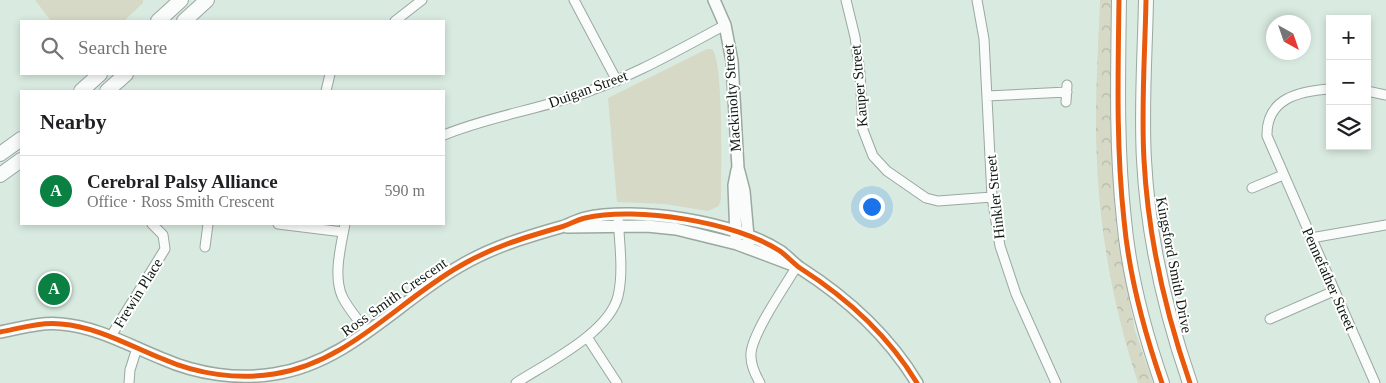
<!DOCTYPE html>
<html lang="en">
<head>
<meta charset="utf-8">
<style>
  body { margin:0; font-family:Georgia,serif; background:#f2f2f2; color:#202124 }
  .controls { position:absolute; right:15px; top:15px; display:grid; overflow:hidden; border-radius:0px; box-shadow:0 2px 8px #0003 }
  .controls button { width:45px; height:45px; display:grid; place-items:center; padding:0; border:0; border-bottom:1px solid #e0e0e0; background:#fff; color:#202124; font:25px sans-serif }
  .compass { position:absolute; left:1266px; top:15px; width:45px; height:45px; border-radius:50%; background:#fff; box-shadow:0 2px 8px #0003; rotate:140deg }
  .you { position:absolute; left:871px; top:206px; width:18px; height:18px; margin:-12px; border:4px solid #fff; border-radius:50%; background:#1a73e8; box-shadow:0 0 0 8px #1a73e833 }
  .badge { display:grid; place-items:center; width:32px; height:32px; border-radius:50%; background:#0b8043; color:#fff; font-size:16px; font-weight:700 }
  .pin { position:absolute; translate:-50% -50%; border:2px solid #fff; box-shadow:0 1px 5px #0006 }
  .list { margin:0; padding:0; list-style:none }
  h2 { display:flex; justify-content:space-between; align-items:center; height:65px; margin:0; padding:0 20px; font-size:21px }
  h2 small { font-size:16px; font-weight:400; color:#757577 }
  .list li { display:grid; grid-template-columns:32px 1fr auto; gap:15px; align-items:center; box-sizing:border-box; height:70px; padding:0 20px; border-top:1px solid #e0e0e0 }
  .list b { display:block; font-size:19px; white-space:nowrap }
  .list p { margin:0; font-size:16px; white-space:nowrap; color:#757577 }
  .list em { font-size:16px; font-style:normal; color:#757577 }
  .icon { flex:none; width:28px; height:28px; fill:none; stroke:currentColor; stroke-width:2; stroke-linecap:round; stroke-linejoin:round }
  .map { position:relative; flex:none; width:1386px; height:383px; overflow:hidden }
  .search { position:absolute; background:#fff; box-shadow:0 2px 8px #0003; left:20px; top:20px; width:425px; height:55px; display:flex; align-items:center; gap:12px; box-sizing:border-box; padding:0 18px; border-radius:0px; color:#757577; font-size:19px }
  .panel { position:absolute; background:#fff; box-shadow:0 2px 8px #0003; left:20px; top:90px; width:425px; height:135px; border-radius:0px }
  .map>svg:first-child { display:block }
  .forest { fill:url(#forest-crowns) }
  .park { fill:#d6d9c5 }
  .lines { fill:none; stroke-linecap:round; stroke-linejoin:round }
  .minor-casing { stroke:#9aa8a0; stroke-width:11 }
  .tertiary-casing { stroke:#9aa8a0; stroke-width:14 }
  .primary-casing { stroke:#9aa8a0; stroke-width:16 }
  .minor { stroke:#f9fcfa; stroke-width:9 }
  .tertiary { stroke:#f9fcfa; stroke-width:11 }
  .primary { stroke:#f9fcfa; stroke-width:14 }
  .cycleway-casing { stroke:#fff; stroke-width:8 }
  .cycleway { stroke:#e8590c; stroke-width:5 }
  .labels { text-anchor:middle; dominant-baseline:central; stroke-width:4; stroke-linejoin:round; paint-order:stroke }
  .street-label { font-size:15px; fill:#0e1913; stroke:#fff }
</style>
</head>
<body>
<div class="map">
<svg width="1386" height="383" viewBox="0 0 1386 383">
  <defs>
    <pattern id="forest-crowns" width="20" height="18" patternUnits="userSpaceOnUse" patternTransform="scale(1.25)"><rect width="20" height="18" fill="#d6d9c5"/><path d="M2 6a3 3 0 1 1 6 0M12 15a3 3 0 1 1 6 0" fill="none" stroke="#b6baa8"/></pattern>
  </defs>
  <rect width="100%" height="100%" fill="#d9ebe1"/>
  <path class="forest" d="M1100,0H1111L1110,115L1116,227L1135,331L1153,383H1138C1115,313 1100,238 1097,163C1094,109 1098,54 1100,0Z"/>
  <path class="park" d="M35,0H143V3L124,21H51Z
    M707,49H712C724,60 721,176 721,199L719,206L708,211L664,204L617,202L608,98Z"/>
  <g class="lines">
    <g class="minor-casing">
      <path id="minor" d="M574,0L617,81
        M846,0L855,37L860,73L863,130L873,156L887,171L926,198L938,201L992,197
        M977,0L984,39L992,197L1000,246L1016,294L1056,383
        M395,21L422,0
        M1330,89C1298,91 1266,99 1267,136L1375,383
        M326,91L330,74
        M1367,91L1386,95
        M987,96L1067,92
        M1066,102L1067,85
        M444,135C485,118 530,111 572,97C626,80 675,52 725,25
        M1252,188L1283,175
        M278,224L343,232
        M345,224C341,246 333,275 342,296C348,309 359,320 366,331
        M1311,238L1386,225
        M205,247L208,224
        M1270,319L1334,291
        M111,336L165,249L163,235L152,224
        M587,337L617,383
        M129,383L130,370L137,348
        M516,383C547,363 609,333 618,296C624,271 619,241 618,215
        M760,383C755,374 750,364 751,353C753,332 785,286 797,266"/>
    </g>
    <g class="tertiary-casing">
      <path id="tertiary" d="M714,0L725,25L732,61L738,168L744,191L749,248
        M567,227L647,226L676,229L737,244L793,265
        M736,238L734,185L737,170
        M0,332C21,328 40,322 61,324C98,327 130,346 163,359C197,374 238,380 274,374C348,363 398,301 460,266C492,247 526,237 561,227C569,225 576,220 585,218C636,206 736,222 780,251C787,256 793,263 800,268C847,298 888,335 917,383"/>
    </g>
    <g class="primary-casing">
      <path id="primary" d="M1119,0C1118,74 1116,147 1124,220C1129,275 1144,331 1162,383
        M1146,0C1145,53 1141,107 1144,160C1148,236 1165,311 1190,383
        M158,21L181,0
        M184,21L207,0
        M81,91L100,74
        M107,91L126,74
        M0,154L21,139
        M0,175L21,160"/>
    </g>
    <use href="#minor" class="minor"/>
    <use href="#tertiary" class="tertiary"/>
    <use href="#primary" class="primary"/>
    <g class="cycleway-casing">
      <path id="cycleway" d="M1119,0C1118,74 1116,147 1124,220C1129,275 1144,331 1162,383
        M1146,0C1145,53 1141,107 1144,160C1148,236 1165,311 1190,383
        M0,332C21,328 40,322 61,324C98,327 130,346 163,359C197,374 238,380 274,374C348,363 398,301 460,266C492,247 526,237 561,227C569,225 576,220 585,218C636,206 736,222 780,251C787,256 793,263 800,268C847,298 888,335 917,383"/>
    </g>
    <use href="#cycleway" class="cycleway"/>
  </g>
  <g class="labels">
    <g class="street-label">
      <text transform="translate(859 86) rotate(-95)">Kauper Street</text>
      <text transform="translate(588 89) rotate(-20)">Duigan Street</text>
      <text transform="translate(732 98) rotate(-94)">Mackinolty Street</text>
      <text transform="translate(995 197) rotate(-96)">Hinkler Street</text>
      <text transform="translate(1174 265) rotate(79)">Kingsford Smith Drive</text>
      <text transform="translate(1329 279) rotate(66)">Pennefather Street</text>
      <text transform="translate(138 293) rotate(-58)">Frewin Place</text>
      <text transform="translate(394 297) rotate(-35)">Ross Smith Crescent</text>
    </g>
  </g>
</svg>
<div class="controls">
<button>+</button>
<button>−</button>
<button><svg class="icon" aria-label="layers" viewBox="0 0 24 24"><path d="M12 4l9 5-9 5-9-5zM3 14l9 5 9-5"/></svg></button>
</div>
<svg class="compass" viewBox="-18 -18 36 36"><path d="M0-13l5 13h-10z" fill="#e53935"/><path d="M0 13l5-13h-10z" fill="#757577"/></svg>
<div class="you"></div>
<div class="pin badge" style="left:54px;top:289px">A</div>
<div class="search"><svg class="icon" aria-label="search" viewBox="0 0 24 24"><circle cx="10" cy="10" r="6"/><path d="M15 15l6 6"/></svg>Search here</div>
<section class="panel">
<h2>Nearby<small></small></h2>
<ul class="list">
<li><span class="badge">A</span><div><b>Cerebral Palsy Alliance</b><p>Office · Ross Smith Crescent</p></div><em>590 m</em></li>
</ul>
</section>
</div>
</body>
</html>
